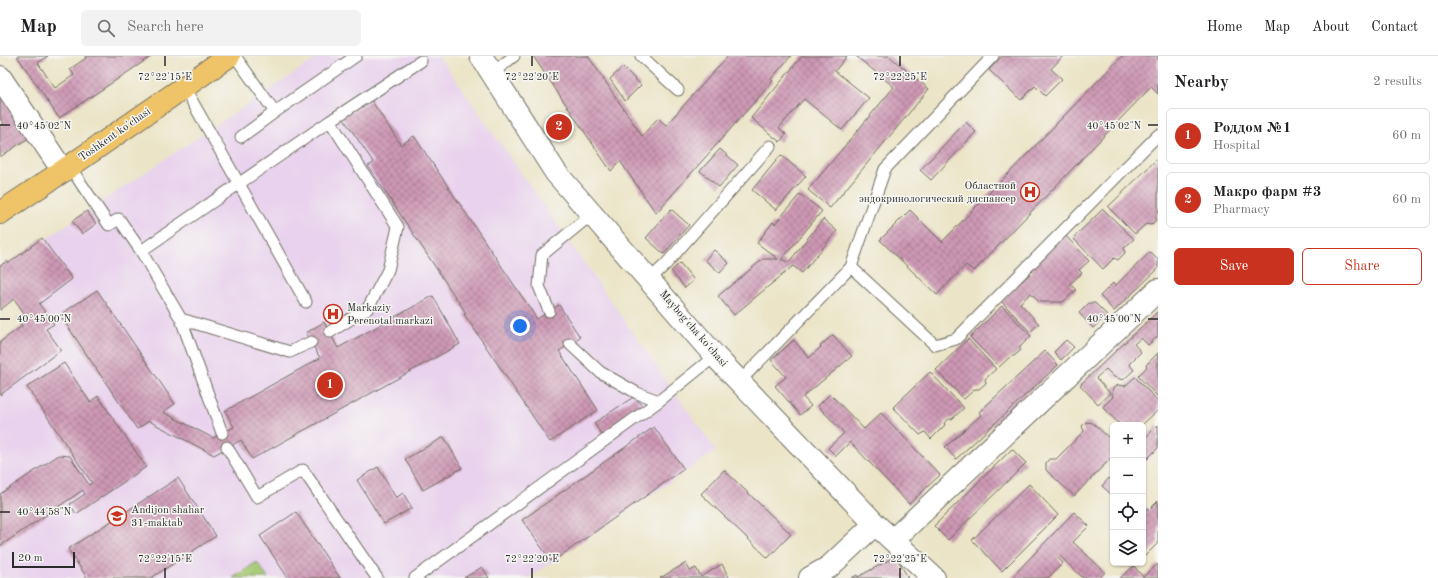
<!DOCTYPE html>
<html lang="en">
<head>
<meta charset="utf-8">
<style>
  body { margin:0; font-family:"Old Standard TT",serif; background:#f2f2f2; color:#202124 }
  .controls { position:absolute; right:12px; bottom:12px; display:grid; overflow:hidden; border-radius:6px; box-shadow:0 1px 3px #0004 }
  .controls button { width:36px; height:36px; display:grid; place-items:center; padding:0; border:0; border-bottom:1px solid #e0e0e0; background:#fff; color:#202124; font:20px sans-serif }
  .scale { position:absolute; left:12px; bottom:10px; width:63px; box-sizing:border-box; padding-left:4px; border:2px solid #2b2b2b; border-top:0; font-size:11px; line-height:14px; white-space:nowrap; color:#2b2b2b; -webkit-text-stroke:3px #f6f6f2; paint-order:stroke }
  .you { position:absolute; left:520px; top:270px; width:14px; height:14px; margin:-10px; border:3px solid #fff; border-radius:50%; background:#1a73e8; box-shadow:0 0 0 6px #1a73e833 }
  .badge { display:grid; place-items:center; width:26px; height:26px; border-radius:50%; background:#c8321e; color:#fff; font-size:13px; font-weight:700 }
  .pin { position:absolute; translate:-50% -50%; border:2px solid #fff; box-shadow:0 1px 4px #0006 }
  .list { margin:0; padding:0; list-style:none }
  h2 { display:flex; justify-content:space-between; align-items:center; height:52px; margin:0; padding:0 16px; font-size:17px }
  h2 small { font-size:13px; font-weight:400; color:#757577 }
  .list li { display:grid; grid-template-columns:26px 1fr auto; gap:12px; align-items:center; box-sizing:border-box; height:56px; margin:0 8px 8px; padding:0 8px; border:1px solid #e0e0e0; border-radius:6px }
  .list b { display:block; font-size:15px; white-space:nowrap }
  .list p { margin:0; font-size:13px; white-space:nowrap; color:#757577 }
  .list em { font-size:13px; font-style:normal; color:#757577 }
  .actions { display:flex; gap:8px; padding:12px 16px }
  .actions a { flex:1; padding:9px 0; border:1px solid #c8321e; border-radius:6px; text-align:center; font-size:14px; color:#c8321e }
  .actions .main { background:#c8321e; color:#fff }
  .icon { flex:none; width:22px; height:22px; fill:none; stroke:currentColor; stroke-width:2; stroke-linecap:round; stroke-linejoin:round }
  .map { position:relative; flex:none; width:1158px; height:522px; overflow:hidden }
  header { display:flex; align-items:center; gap:24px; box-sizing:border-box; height:56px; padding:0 20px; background:#fff; border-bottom:1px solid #e0e0e0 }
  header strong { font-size:19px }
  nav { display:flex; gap:22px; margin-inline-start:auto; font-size:14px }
  .search { width:280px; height:36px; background:#f2f2f2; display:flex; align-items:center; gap:10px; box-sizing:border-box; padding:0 14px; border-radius:6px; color:#757577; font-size:15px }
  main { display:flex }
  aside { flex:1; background:#fff }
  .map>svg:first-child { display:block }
  .built { fill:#e9d2ed }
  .pitch { fill:#a5c973; stroke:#687a4f }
  .building { fill:url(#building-cross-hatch) }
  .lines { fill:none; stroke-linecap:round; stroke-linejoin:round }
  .service-casing { stroke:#6e6c61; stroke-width:13 }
  .minor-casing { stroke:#6e6c61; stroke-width:24 }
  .primary-casing { stroke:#6e6c61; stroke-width:24 }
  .service { stroke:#fff; stroke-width:11 }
  .minor { stroke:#fff; stroke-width:22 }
  .primary { stroke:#efc469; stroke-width:22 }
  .ticks { fill:none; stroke:#2b2b2b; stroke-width:1.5 }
  .labels { text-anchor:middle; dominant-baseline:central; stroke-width:3; stroke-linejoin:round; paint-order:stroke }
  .street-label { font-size:11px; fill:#2b2b2b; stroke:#f6f6f2 }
  .poi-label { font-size:11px; fill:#2b2b2b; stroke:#f6f6f2; text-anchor:start }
  .ticks-label { font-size:10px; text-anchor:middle; fill:#2b2b2b; stroke:#f6f6f2; stroke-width:3; stroke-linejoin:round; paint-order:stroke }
</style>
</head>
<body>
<header>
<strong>Map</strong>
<div class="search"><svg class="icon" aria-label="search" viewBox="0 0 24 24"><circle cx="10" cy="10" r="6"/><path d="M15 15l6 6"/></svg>Search here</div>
<nav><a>Home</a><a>Map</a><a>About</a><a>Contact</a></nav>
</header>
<main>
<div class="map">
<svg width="1158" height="522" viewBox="0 0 1158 522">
  <defs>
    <pattern id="building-cross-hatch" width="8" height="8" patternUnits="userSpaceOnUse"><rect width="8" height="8" fill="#cd98b4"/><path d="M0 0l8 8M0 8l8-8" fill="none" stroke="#a77c93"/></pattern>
  </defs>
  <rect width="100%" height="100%" fill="#f6f6f2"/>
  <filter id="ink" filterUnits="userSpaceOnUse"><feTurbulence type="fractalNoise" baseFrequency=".025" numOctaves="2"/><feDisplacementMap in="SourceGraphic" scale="8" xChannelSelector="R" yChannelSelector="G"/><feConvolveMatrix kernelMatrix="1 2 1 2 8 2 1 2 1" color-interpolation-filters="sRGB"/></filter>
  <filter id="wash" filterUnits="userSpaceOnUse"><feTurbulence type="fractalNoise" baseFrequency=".012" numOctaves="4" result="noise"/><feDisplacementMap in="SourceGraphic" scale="16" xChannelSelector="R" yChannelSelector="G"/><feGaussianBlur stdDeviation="0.9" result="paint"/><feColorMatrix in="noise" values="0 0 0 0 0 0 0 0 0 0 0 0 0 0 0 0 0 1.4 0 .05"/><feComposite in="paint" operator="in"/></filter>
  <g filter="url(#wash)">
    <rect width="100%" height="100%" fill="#ebe4c6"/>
    <path class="built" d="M320,0H439L716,395L528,522H0V339L61,294L46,273L53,268L39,248L72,223L44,184Z"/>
    <path class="pitch" d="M257,506L268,522H233Z"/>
    <g id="blocks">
      <path class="building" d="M17,0H48L38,7L55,32L74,19L70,13L86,2L85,0H152L59,62Z
        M533,0H588L642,80L658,62L666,69L728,0H791L771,23L773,25L656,157L620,105L611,115Z
        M802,0H847L835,15L869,42L842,74L804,43L779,72L786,78L780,86L751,62Z
        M856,0H889L929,33L830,152L808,134L894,31Z
        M1002,0H1063L1051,13L1062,23L1045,40L1035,30L1021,44L989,14Z
        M1122,0H1158V38L1151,31L974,215L966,209L937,239L880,184L910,154L942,186Z
        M623,11L641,29L625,45L610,23Z
        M0,37L30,81L0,101V70L4,68L0,62Z
        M371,44L401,89L414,80L537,263L559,249L580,281L559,295L598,354L550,386L464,258L466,257L368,110L374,107L343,62Z
        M966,66L976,76L931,124L920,114Z
        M720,93L738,109L719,131L700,115Z
        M781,99L806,120L776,154L752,134Z
        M1158,102V156L1156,159V164L1151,169L1146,168L1135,178L1108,151Z
        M800,138L822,155L781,204H784L788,207L823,163L837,175L802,217L793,210L734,259L718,240L763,203H778L757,187L773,166L775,168Z
        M671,153L689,169L664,198L646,182Z
        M1103,153L1134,183L1124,192L1125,197L1118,204L1114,202L1103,213L1073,182Z
        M87,155L96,168L82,178L72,165Z
        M1065,179L1089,205L1079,214L1082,217L1070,228L1076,234L1063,246H1039L1031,237L1020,247L1039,268L1030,276L1001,245L1033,215L1030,211Z
        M42,182L72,223L39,248L54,268L46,273L61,294L0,339V286L22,270L17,263L25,258L14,243L0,254V210L7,205L9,207Z
        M714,194L729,207L720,217L705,204Z
        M1150,196L1158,204V213L1114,255L1100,240L1113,227L1115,230Z
        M680,207L694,224L685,232L671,215Z
        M97,234L175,348L163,356L213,382L234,371L225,355L320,302L306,277L324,266L338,292L433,240L460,288L252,403L241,384L214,399L149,365L137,373L60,259Z
        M1089,247H1095L1107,259L1093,272L1079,257Z
        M1002,250L1031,280L1020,291V295L1014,300H1011L999,311L970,281Z
        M1158,255V280L1148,289L1141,282L1134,288L1141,296L1129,308L1134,314L1123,324L1114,321L1106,313L1096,322L1110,337L1098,348L1080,329Z
        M833,279L852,300L803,341L811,350L800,359L775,330L786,321L771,304L794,284L809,302L821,291L820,290Z
        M968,283L996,313L985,323L986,327L979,333H975L964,343L936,314Z
        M1066,284L1074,291L1061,304L1054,296Z
        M1045,295L1058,309L956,403L945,391L981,359L979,356Z
        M1158,297V341L1138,320L1147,311L1146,309Z
        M64,307L90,346L98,340L146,411L76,458L70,448L85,438L83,434L0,490V438L59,399L70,400L89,429L92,427L27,331Z
        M930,316L964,352L952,363H949L944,367L945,369L931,383L925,376L920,379L893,351Z
        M1135,321L1158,345V354L1142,369H1120L1103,351L1113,341L1112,337L1113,332L1118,329L1125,330Z
        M830,338L864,373L881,357L940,419L909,448L850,386L836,400L828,392L844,377L818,350Z
        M635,340L644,354L603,381L594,367Z
        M1086,366L1093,367L1113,386V400L1074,440L1046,414V407L1049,403H1056L1084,375L1082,370Z
        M1158,369V392L1145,405L1143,403V384Z
        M654,371L684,413L552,506L522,464Z
        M444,381L462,412L423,434L405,403Z
        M1012,393L1026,407L948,484L934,470Z
        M378,411L396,442L403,437L412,452L384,468L357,424Z
        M724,414L791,478L768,502L701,438Z
        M178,422L216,480L151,522H87L68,493Z
        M1109,422L1113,426V440L1102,430Z
        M1029,428L1058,459L1002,515L972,484Z
        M1158,445V487L1145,500L1143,498V449L1149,454Z
        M296,456L340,522H288L260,480Z
        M1074,456L1089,470L1073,486L1105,516L1100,522H1083L1060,500L1058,502L1063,507L1048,522H1011Z
        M896,500L908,522H852L857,519L858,521Z
        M686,507L690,515L696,512L701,521L722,508L729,522H660Z
        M1158,508V522H1120L1134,510L1143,521Z
        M482,511L489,522H464Z"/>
    </g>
  </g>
  <g filter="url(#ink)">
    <use href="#blocks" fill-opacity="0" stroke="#6e6c61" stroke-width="1"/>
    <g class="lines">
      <g class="service-casing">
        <path id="service" d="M235,0L275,56L356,0
          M641,0L678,34
          M492,17L514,0
          M184,31L306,246
          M330,65L421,5
          M241,81L275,56
          M70,111L109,169L119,163L141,195L181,263L222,377
          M141,195L330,65L398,171L388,214L368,252L330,276
          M851,211L935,289L956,283L1158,79
          M649,224L666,208L770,90
          M549,255L539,230L542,199L592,158
          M181,263L290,296L311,286
          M570,288L600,316L637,337L659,345
          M739,326L851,211L885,113L993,0
          M227,391L257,441L303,414L377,522
          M415,522L659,345L715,300"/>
      </g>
      <g class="minor-casing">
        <path id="minor" d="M481,0L556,117L715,300L875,468L934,522
          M0,21L63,115
          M893,484L1158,234
          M810,522L829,511L875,468"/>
      </g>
      <g class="primary-casing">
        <path id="primary" d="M0,157L63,115L229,0"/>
      </g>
      <use href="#service" class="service"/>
      <use href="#minor" class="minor"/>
      <use href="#primary" class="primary"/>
    </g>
  </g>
  <path class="ticks" d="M165,0V10M532,0V10M900,0V10M0,69H10M1148,69H1158M0,263H10M1148,263H1158M0,456H10M165,512V522M532,512V522M900,512V522"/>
  <defs>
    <g id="hospital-ring" transform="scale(1)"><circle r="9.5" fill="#f6f6f2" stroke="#c8321e" stroke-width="1.5"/><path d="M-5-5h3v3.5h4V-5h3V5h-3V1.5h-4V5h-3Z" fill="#c8321e"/></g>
    <g id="school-ring" transform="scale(1)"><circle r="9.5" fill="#f6f6f2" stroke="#c8321e" stroke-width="1.5"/><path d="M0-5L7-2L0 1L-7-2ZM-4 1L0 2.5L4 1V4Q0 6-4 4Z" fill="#c8321e"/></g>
  </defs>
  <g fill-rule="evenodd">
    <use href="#hospital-ring" x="1030" y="136"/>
    <use href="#hospital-ring" x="333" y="258"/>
    <use href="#school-ring" x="117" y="460"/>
  </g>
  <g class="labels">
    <g class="street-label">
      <text transform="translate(115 79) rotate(-35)">Toshkent ko'chasi</text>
      <text transform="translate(693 273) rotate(49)">Maybog'cha ko'chasi</text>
    </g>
    <g class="poi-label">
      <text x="1016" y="130" text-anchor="end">Областной<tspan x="1016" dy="13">эндокринологический диспансер</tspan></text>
      <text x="347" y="252">Markaziy<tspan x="347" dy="13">Perenotal markazi</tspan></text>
      <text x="131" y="454">Andijon shahar<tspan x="131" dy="13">31-maktab</tspan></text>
    </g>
  </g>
  <g class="ticks-label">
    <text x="165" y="24">72°22'15"E</text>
    <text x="532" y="24">72°22'20"E</text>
    <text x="900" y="24">72°22'25"E</text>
    <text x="44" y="73">40°45'02"N</text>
    <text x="1114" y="73">40°45'02"N</text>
    <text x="44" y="266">40°45'00"N</text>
    <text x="1114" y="266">40°45'00"N</text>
    <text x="44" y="459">40°44'58"N</text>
    <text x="165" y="506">72°22'15"E</text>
    <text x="532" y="506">72°22'20"E</text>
    <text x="900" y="506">72°22'25"E</text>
  </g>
</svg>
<div class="controls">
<button>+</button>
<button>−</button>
<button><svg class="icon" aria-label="locate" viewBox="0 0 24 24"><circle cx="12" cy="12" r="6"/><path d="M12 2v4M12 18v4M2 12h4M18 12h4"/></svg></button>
<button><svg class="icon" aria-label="layers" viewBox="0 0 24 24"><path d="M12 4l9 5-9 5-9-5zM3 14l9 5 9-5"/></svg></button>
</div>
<div class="scale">20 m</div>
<div class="you"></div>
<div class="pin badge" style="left:330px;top:329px">1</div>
<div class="pin badge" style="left:559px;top:71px">2</div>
</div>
<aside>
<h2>Nearby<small>2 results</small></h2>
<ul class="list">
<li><span class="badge">1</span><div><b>Роддом №1</b><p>Hospital</p></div><em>60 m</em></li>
<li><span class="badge">2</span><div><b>Макро фарм #3</b><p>Pharmacy</p></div><em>60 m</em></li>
</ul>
<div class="actions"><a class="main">Save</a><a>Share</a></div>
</aside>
</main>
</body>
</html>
